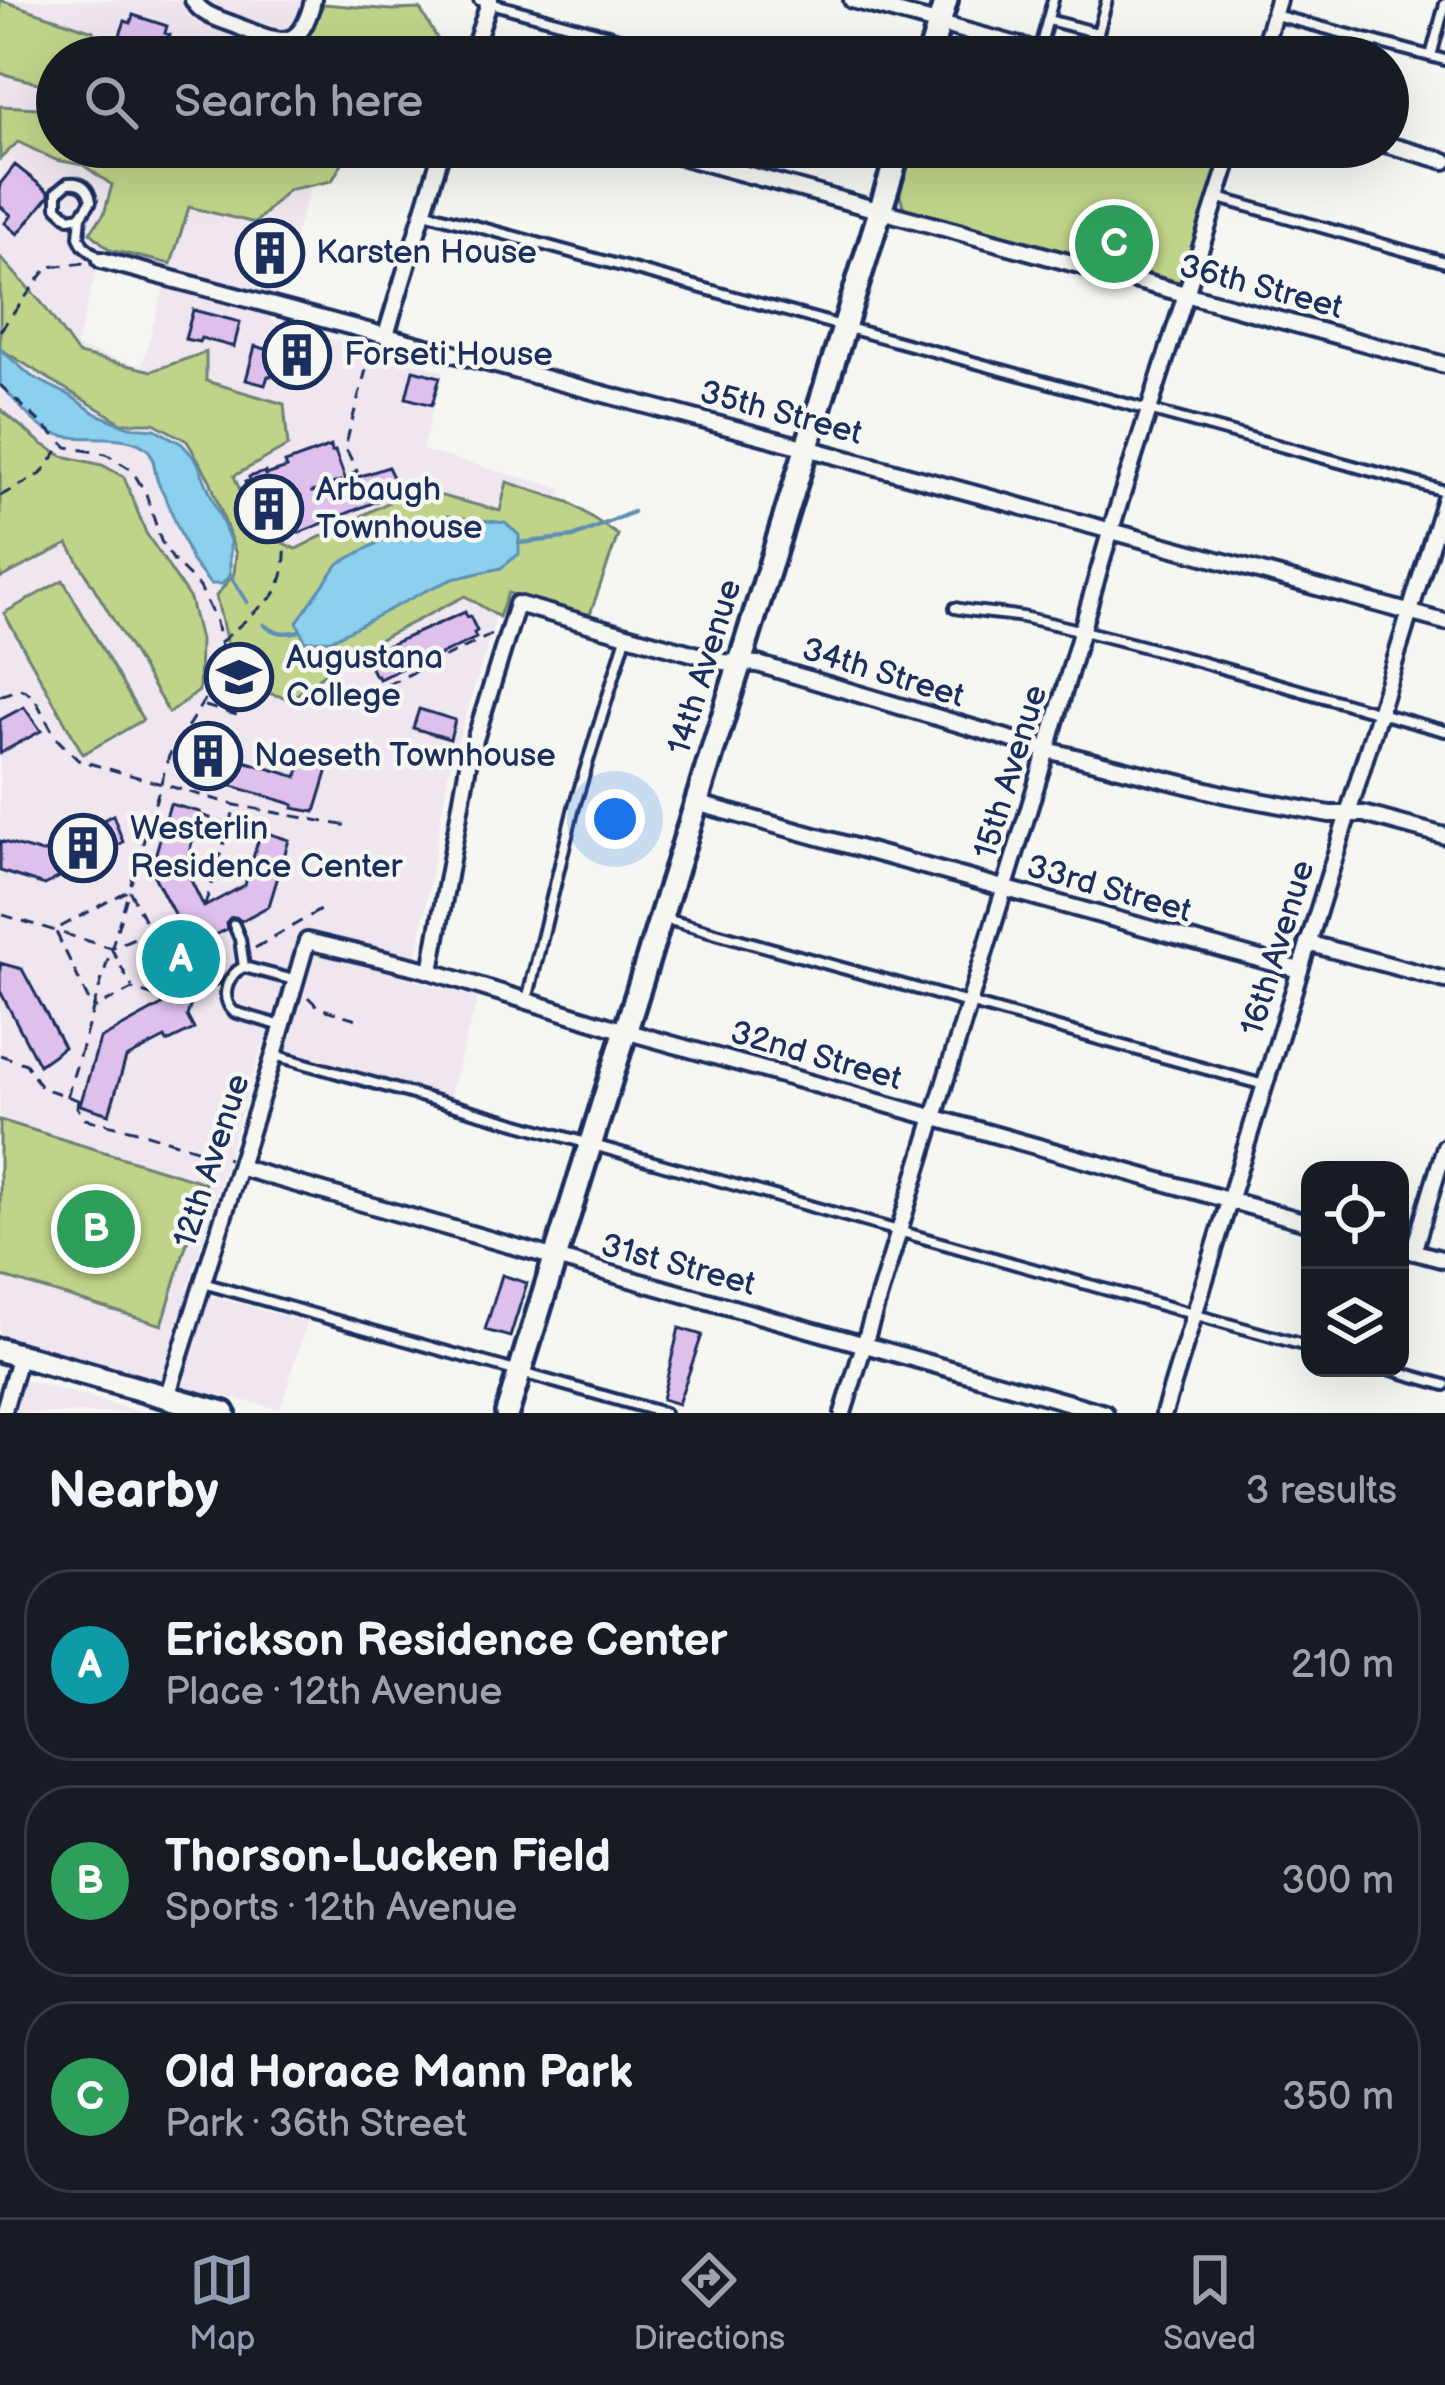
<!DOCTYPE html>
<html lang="en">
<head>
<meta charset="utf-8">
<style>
  body { margin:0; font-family:"Balsamiq Sans",sans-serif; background:#242831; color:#f1f3f6 }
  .controls { position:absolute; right:36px; bottom:36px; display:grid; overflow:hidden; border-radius:24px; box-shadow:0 12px 48px #0002 }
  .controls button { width:108px; height:108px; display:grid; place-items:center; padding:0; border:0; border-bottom:3px solid #363941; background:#171b24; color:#f1f3f6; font:60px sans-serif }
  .you { position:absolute; left:615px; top:819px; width:42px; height:42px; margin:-30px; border:9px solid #fff; border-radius:50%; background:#1a73e8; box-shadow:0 0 0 18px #1a73e833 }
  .badge { display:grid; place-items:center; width:78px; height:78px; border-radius:50%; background:#919bb2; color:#fff; font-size:39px; font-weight:700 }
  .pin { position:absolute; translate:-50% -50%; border:6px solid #fff; box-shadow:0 3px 12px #0006 }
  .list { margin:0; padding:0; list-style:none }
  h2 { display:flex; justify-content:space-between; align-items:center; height:156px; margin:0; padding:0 48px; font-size:51px }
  h2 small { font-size:39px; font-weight:400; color:#9ea1a6 }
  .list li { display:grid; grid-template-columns:78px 1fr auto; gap:36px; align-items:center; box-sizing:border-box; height:192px; margin:0 24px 24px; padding:0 24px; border:3px solid #363941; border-radius:48px }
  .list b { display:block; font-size:45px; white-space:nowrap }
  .list p { margin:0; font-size:39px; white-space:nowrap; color:#9ea1a6 }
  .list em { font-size:39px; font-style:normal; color:#9ea1a6 }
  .icon { flex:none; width:66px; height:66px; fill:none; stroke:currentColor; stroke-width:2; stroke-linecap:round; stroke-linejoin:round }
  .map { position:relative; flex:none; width:1445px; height:1413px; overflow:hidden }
  .search { position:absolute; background:#171b24; box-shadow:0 12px 48px #0002; left:36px; right:36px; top:36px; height:132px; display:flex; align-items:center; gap:30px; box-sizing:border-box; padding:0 42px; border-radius:66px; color:#9ea1a6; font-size:45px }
  .sheet { height:804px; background:#171b24 }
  nav { display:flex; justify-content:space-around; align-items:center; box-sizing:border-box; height:168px; border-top:3px solid #363941; background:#171b24; font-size:33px; color:#9ea1a6 }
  nav a { display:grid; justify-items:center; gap:6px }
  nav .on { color:#919bb2 }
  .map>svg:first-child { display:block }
  .built { fill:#efe6f0; fill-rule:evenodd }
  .green { fill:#c0d489; stroke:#6e8274; stroke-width:3 }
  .water { fill:#8bd0ec; stroke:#5e90b3; stroke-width:3 }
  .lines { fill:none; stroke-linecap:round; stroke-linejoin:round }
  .stream { stroke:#5e90b3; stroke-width:4.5 }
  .building { fill:#dfc0ed; stroke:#1b2f5e; stroke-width:3 }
  .lane-casing { stroke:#1b2f5e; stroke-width:16 }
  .street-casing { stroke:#1b2f5e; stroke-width:22 }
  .secondary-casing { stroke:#1b2f5e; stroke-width:30 }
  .path { stroke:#1b2f5e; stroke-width:3; stroke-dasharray:12 9; stroke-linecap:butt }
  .lane { stroke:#f6f6f2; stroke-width:8 }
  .street { stroke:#f6f6f2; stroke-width:14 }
  .secondary { stroke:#f6f6f2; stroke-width:21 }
  .labels { text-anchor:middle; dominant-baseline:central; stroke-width:9; stroke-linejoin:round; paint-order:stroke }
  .poi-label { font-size:33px; fill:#1b2f5e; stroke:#f6f6f2; text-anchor:start }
  .street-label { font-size:33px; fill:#1b2f5e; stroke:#f6f6f2 }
</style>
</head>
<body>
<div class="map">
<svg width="1445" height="1413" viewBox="0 0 1445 1413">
  <rect width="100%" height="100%" fill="#f6f6f2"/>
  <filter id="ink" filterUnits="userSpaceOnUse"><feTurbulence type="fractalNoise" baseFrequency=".00833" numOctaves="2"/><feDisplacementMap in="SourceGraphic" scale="24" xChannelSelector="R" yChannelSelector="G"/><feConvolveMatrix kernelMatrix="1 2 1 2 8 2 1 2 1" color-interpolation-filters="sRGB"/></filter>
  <g filter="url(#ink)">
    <path class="built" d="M0,0H302L297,18L285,30L238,17L227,57H57V147L316,166L270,321L443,371L422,450L563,489L557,511L610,526L584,613L504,590L448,774L413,980L478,998L448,1100L262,1045L187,1290L307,1322L280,1409L143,1377L0,1336ZM101,253L169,269L142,366L76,347Z
      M21,1379L122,1407L144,1413H12Z"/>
    <path class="green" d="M0,0L93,31L101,57H57V88L0,73Z
      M324,4L391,10L420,9L438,40L432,57H294Z
      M0,106L57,109V147H351L332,181L288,190L255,223L189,207L171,264L110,250L90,232L104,214L112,185L83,165L56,160L18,142L0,159Z
      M913,147H1226L1185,278L1180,282L908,209L903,206L899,192Z
      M0,257L41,302L78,354L152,371L206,352V381L284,404L288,446L234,476L256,530L296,549L415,489L500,511L507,482L569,502L618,535L589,617L508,593L499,617L465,596L349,655L291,699L224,682L230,657L216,596L234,574L236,554L210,480L187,441L154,423H122L0,349Z
      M0,409L42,444L63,456L102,465L124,477L146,533L190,599L200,640L199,691L169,713L68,544L0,578Z
      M63,580L143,720L83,754L4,613Z
      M0,1120L205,1183L162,1325L0,1276Z"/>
    <path class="water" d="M0,349L31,376L71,396L96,414L129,427L155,429L182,444L197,461L230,541V575L222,584H210L192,561L163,492C152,478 157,459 148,450C128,429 75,445 48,431C30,421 15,399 0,385Z
      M446,516L505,523L519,535V554L501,568L453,579L427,590L331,640L305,641L297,622L338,564L417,522Z"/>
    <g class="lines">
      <path class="stream" d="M519,543L573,537L633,512
        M230,575L247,602
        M264,625C276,634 287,634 300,631"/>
    </g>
    <path class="building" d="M133,15L167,26L165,33L170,35L165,52L159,50L157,57H120L122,48L116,47L120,35L125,21L131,23Z
      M15,165L49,192V196L18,234L5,223L11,215L0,206V184Z
      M193,310L240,322L234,347L201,338L199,342L185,339Z
      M288,334L308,340L305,353L319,357L314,374L280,363Z
      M255,346L277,352L271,376H268L265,385L246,380Z
      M413,370L440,377L432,405L406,398Z
      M331,446L332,452L335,451L346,481L388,467L398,487L395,488L397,493L299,533L291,520L267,528L266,525L261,527L245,482L250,480L249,477L265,472L266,475L287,468L285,463Z
      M465,612L467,617L470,616L477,631L474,633L476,638L433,658L431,655L379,679L377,675L375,676L367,660L370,659L368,654Z
      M24,707L41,731L0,753V720Z
      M419,709L455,720L450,739L413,728Z
      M208,728L225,733L224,736L229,737L224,755L297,777L303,757L308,759L309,756L325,761L324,764L329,766L315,812L293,808L294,805L289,803L216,781L209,785L193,780L194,776L189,775L194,757L203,729L207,730Z
      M170,804L200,812L185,868L204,907L245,885L261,831L289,840L269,906L241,921L236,917L230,918L226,923L227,929L211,937L205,957L220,983L193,998L187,1016L194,1029L167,1042L165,1038L126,1058L109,1114L80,1105L100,1039L162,1005L166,992L150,962L180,946L184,933L151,870Z
      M113,815L123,842L45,885L0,871V841L42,853Z
      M0,963L22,969L64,1047L39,1065L0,991Z
      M502,1275L527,1283L510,1337L485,1330Z
      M679,1328L702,1335L678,1404L662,1399Z"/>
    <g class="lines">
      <g class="lane-casing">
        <path id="lane" d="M479,0L689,57
          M1275,15L1445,60
          M1048,20L1098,33L1107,0
          M1039,51L1053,0
          M1431,56L1445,4
          M1219,198L1445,262
          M424,212L1445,491
          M81,216L69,218L57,207V192L68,183C81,181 89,188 91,201L81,216L79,237L83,245L100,259
          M955,608C979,613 1004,613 1027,618C1168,649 1306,694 1445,731
          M662,918L1264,1085
          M234,925L240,939L244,967
          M529,992L574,807L627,634
          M282,1026L234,1012C219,998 227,974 244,967L294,980
          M274,1055L1310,1347
          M203,1283L664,1413
          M1385,1368L1445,1385"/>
      </g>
      <g class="street-casing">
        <path id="street" d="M193,0C204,18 223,19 242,28C283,45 301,50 313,0
          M852,0L1061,57
          M471,57L490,0
          M1261,57L1278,0
          M1388,145L1445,161
          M647,147L1445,365
          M101,260L807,448L1445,622
          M386,335L443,147
          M696,803L1299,970
          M1307,943L1445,980
          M431,971L469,759L517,604L723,662L758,664L1047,750L1227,795L1330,814H1364L1445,836
          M239,1167C527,1252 816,1330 1105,1413
          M1400,1248L1445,1260
          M1413,1252L1445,1147
          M167,1397L274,1055L307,941L420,968L625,1031L1310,1223
          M3,1413L20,1355
          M843,1413L1047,750L1111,529L1233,147
          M1164,1413L1445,498"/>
      </g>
      <g class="secondary-casing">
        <path id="secondary" d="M929,57L946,0
          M0,1350L224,1413
          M507,1413L900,147"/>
      </g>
      <path class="path" d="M0,331L48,267L84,263
        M0,385L67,447L106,454L132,470L146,494L161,541L174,561L200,587L216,622L223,657L220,675L169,756L129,890L55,930L93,1009L129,890L150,931L111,948L0,914
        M0,496L41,474L62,445
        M221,642L273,596C293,567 280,531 291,500L343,480L357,471L345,447L367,366
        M368,694L491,635
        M0,696L19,689L26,691L35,699L56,738L78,760L235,805L347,826
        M205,706L244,717
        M200,815L260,833
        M205,905L235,807
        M152,931L182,940
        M111,948L132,987
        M255,948L320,910
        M308,997L319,1008L360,1020
        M0,1055L26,1064L40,1086L46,1089L81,1101
        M67,1097L93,1009L132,989L164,999
        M78,1100L77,1107L85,1119L137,1131L229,1159"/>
      <use href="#lane" class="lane"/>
      <use href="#street" class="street"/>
      <use href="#secondary" class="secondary"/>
    </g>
  </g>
  <defs>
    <g id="building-ring" transform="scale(3.45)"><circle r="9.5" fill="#f6f6f2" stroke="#1b2f5e" stroke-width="1.5"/><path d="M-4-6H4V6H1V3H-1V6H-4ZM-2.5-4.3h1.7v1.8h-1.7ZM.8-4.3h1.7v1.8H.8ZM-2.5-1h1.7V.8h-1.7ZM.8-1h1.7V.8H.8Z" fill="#1b2f5e"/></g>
    <g id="university-ring" transform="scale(3.45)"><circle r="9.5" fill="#f6f6f2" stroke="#1b2f5e" stroke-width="1.5"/><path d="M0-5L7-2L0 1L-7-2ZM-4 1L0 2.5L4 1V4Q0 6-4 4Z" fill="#1b2f5e"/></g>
  </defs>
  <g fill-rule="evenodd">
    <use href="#building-ring" x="270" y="253"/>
    <use href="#building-ring" x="297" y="355"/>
    <use href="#building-ring" x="269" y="509"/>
    <use href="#university-ring" x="239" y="677"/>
    <use href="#building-ring" x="208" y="756"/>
    <use href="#building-ring" x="83" y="848"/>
  </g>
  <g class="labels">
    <g class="poi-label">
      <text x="316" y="253">Karsten House</text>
      <text x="344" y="355">Forseti House</text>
      <text x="316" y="490">Arbaugh<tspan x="316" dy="38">Townhouse</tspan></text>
      <text x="286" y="658">Augustana<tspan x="286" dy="38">College</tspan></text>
      <text x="254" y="756">Naeseth Townhouse</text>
      <text x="130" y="829">Westerlin<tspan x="130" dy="38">Residence Center</tspan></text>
    </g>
    <g class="street-label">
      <text transform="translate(1261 287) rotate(15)">36th Street</text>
      <text transform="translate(781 413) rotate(15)">35th Street</text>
      <text transform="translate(705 667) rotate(-73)">14th Avenue</text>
      <text transform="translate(883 673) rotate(17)">34th Street</text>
      <text transform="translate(1011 772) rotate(-73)">15th Avenue</text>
      <text transform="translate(1109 889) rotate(16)">33rd Street</text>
      <text transform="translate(1278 948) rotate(-73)">16th Avenue</text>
      <text transform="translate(816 1056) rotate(16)">32nd Street</text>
      <text transform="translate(212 1161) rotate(-72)">12th Avenue</text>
      <text transform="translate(678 1265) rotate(15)">31st Street</text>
    </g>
  </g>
</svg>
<div class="controls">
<button><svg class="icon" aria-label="locate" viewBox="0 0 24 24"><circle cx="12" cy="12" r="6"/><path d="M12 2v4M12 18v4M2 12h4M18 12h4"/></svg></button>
<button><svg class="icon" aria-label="layers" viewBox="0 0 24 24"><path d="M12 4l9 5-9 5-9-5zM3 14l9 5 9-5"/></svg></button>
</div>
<div class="you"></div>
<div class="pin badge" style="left:181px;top:959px;background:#0f9aa8">A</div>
<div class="pin badge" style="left:96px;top:1229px;background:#2e9e5b">B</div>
<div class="pin badge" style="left:1114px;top:244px;background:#2e9e5b">C</div>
<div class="search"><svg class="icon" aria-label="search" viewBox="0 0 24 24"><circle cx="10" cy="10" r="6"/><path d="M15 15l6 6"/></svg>Search here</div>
</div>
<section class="sheet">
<h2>Nearby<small>3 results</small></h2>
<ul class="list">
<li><span class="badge" style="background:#0f9aa8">A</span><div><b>Erickson Residence Center</b><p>Place · 12th Avenue</p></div><em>210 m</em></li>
<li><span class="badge" style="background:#2e9e5b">B</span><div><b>Thorson-Lucken Field</b><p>Sports · 12th Avenue</p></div><em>300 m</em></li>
<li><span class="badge" style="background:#2e9e5b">C</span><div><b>Old Horace Mann Park</b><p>Park · 36th Street</p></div><em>350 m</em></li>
</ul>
</section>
<nav>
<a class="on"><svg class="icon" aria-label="map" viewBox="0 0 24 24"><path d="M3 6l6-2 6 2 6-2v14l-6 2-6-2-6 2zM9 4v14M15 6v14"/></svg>Map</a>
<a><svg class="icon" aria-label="directions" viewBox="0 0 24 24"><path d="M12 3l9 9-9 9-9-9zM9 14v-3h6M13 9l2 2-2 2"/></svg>Directions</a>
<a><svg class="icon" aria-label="saved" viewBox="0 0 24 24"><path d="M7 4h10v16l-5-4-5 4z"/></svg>Saved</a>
</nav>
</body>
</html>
